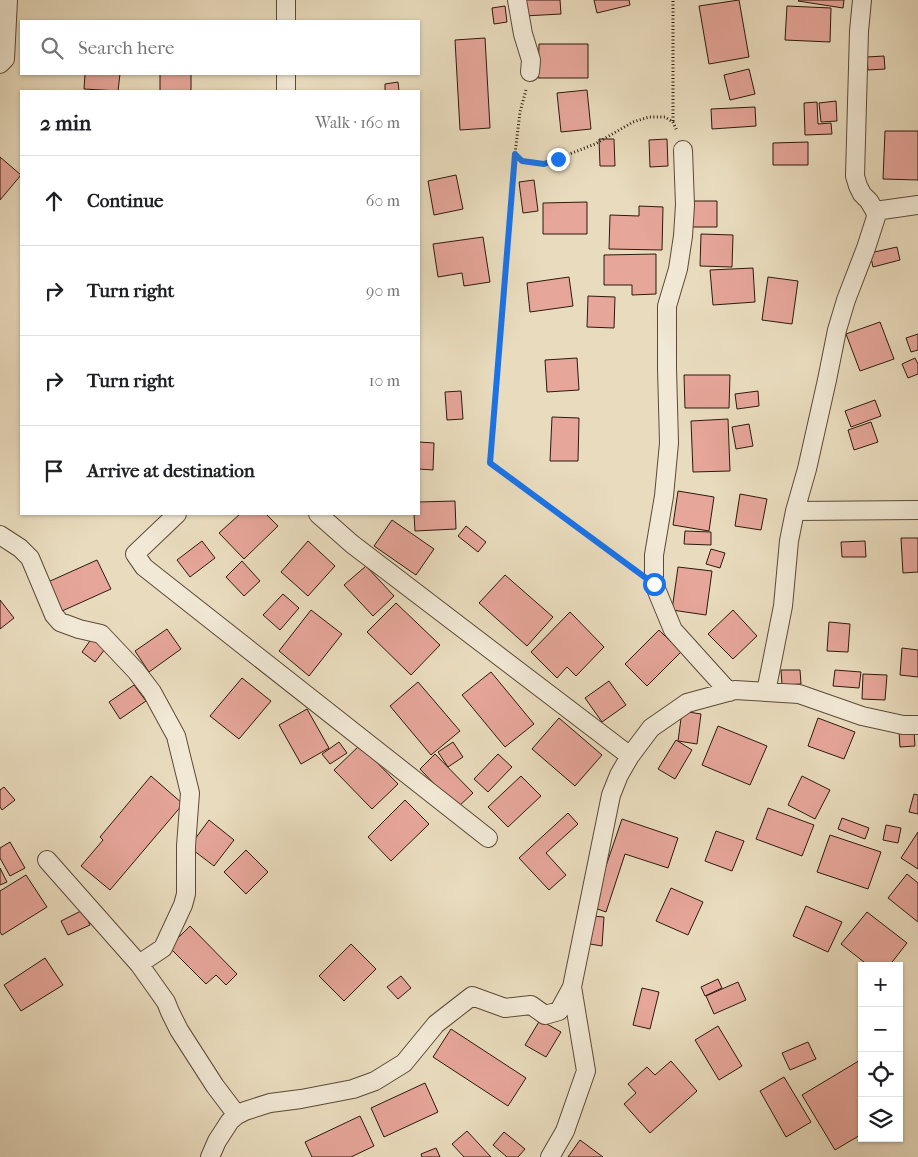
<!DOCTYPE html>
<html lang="en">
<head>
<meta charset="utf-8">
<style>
  body { margin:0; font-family:"IM FELL French Canon",serif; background:#f6f6f6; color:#202124 }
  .controls { position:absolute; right:15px; bottom:15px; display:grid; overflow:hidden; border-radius:0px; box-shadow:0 1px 4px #0004 }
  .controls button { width:45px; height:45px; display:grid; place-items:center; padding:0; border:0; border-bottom:1px solid #e0e0e0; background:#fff; color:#202124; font:25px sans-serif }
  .stop { position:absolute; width:15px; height:15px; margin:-11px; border:4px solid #1a73e8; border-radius:50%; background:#fff }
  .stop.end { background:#1a73e8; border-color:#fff; box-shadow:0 1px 5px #0008 }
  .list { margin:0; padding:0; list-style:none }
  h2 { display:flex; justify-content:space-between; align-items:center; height:65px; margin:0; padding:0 20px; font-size:21px }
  h2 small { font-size:16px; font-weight:400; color:#757577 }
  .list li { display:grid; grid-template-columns:32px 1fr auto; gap:15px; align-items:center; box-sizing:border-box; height:90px; padding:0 20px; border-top:1px solid #e0e0e0 }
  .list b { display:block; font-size:19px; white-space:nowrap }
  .list em { font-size:16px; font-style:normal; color:#757577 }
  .icon { flex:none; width:28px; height:28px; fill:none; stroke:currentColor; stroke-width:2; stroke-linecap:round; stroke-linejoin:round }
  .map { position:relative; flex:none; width:918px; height:1157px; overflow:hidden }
  .search { position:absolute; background:#fff; box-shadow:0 1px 4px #0004; left:20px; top:20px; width:400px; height:55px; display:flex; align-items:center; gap:12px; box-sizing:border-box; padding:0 18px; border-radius:0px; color:#757577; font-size:19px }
  .panel { position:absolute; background:#fff; box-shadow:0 1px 4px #0004; left:20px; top:90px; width:400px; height:425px; border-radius:0px }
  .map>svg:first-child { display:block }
  .building { fill:#e6a69a; stroke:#2d190c }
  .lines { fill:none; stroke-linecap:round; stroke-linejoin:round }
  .street-casing { stroke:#5c4a38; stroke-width:20 }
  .path { stroke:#2d190c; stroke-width:3; stroke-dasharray:1 2.5; stroke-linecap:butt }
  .street { stroke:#f1e8d5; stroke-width:18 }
  .route { stroke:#1a73e8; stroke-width:6 }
</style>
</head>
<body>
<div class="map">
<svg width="918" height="1157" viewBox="0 0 918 1157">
  <rect width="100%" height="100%" fill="#e9dcbe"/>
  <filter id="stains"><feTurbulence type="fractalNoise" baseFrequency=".004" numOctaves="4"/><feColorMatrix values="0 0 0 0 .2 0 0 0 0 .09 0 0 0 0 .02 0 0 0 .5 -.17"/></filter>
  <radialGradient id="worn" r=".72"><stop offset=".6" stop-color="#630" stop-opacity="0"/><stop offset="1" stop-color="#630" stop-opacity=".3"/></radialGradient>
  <path class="building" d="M524,0H560L561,14L524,16Z
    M594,0H629L630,5L597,13Z
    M739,0L749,57L709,64L699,6Z
    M799,0H844L843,8L798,1Z
    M505,6L507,22L494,24L492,8Z
    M787,6L831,8L830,42L785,40Z
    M485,38L490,128L460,130L455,40Z
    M539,44H588V78H538Z
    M884,56L885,69L868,70L867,57Z
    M749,69L755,94L730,100L724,75Z
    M85,74H120L118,91L84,89Z
    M160,74H191V91H160Z
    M398,82L399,91H385V84Z
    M587,90L591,129L561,132L557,93Z
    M836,101L837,121L821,122L819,103Z
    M817,102L818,124L831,123L832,134L805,135L804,103Z
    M755,107L756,126L712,129L711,109Z
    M885,131H918V180L883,179Z
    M599,139H614L615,166H600Z
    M667,139L668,166L650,167L649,140Z
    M808,142V165H773V143Z
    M0,157L21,175L0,200Z
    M456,175L463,209L434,215L428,181Z
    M534,180L538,211L523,213L519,182Z
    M690,201H717V227H690Z
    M587,202V234H543V203Z
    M639,206L663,207L662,250L609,249L610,215L639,216Z
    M701,234L733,235L732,267L700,266Z
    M483,237L490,282L464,286L462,273L438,277L433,244Z
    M897,247L900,260L873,267L870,253Z
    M656,254V294L632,295V285H604V255Z
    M753,268L755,302L713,305L710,270Z
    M569,277L573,306L530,312L527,283Z
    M768,277L798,281L792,324L762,320Z
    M588,296L615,297L614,328L587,327Z
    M880,322L894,359L860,371L846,334Z
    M918,334V350L911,352L906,338Z
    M577,358L579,390L547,392L545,360Z
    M915,358L918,364V374L908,378L902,364Z
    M684,375H730L729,408H685Z
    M461,391L463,419L447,420L445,392Z
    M758,391L759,406L737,409L735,394Z
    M875,400L881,416L851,427L845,411Z
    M552,417L579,418L578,461H550Z
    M728,419L730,471L693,472L691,421Z
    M871,422L878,442L854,450L848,430Z
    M749,424L753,446L736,449L732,427Z
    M419,442L434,443L433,470L419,469Z
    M678,491L714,497L709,531L673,525Z
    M740,494L767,499L761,530L735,526Z
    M455,501L456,529L415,531L414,514H419V502Z
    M240,514H266L278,526L244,559L219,533Z
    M392,520L434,549L416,575L374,546Z
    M466,526L486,542L478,552L458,536Z
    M685,531L711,532V545L684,544Z
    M901,538H918V572L903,573Z
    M202,541L215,558L190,577L177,560Z
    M308,541L335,566L308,596L281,572Z
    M865,541L866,557H842L841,542Z
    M711,549L725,553L720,568L706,564Z
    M97,560L111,589L62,611L48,582Z
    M242,561L260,581L244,596L226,577Z
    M366,566L394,596L373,616L344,585Z
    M678,567L712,571L706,615L672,610Z
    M505,575L553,617L527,646L479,603Z
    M283,594L299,608L280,630L263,615Z
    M0,600L14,618L0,629Z
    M396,603L440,645L411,675L367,632Z
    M311,610L342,634L309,676L279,651Z
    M733,610L757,636L733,659L708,634Z
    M570,612L604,647L576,676L567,667L557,678L531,652Z
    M829,622L850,624L848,652L827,651Z
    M167,629L181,649L149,672L135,651Z
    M659,630L681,652L647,686L625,664Z
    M94,635L108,645L95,662L82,652Z
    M902,648L918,650V677L900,675Z
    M781,670H800L801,684L782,685Z
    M835,670L861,672L859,688L833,686Z
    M491,672L534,724L505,747L462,695Z
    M863,674L887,675L885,700L862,699Z
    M242,678L271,701L239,739L210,716Z
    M609,681L626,705L602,722L585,698Z
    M418,682L460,731L431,755L390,706Z
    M134,685L146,701L120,719L109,702Z
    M307,709L329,748L301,764L279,725Z
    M682,711L701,714L697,744L678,741Z
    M559,718L602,755L575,786L532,749Z
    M818,718L855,732L844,759L808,746Z
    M718,726L767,746L750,785L702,765Z
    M899,731H914L915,746L900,747Z
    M676,740L692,750L675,779L658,769Z
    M339,742L347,753L330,764L322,754Z
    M453,742L463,757L448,767L438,752Z
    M360,745L398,784L372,809L334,770Z
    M435,754L473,793L457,808L420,769Z
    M498,754L512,767L488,792L474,779Z
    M151,776L183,804L110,890L81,866L103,840L100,837Z
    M521,776L541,796L508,827L488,807Z
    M802,776L830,790L815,819L788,805Z
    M4,787L15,800L2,810L0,807V790Z
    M914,794L918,795V814L909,812Z
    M405,800L429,824L391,861L368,837Z
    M768,808L814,825L802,856L756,839Z
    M568,813L578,824L546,853L566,875L549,890L519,858Z
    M842,818L869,828L865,839L838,829Z
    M622,819L678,838L668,868L625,854L606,912L592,907Z
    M209,820L234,840L214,866L189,847Z
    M886,825L901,828L898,843L883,840Z
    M716,831L744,841L732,871L705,861Z
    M918,832V869L901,858Z
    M830,835L881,852L868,889L817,872Z
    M10,842L25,868L10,876L0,858V848Z
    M246,850L268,872L246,894L224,872Z
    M0,868L7,882L0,885Z
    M907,874L918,883V922L888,898Z
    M26,875L47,907L2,935L0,932V891Z
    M671,888L703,902L688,935L656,921Z
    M806,906L842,922L828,952L793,936Z
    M83,910L90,925L68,935L61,921Z
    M867,912L907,943L889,966H869L841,944Z
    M592,916L604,917L602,946L590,944Z
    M190,926L237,974L226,985L216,975L206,984L169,947Z
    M351,944L376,969L344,1001L319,976Z
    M45,958L63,985L21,1011L4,985Z
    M401,976L411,988L398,999L387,987Z
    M718,979L722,988L705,996L701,987Z
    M738,982L746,1000L714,1014L706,996Z
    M642,988L659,992L650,1029L633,1025Z
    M540,1020L561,1032L546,1057L525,1045Z
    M718,1026L742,1066L719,1080L695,1040Z
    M451,1029L526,1078L508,1106L433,1057Z
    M808,1042L816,1059L790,1070L782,1053Z
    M862,1059V1134L835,1150L802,1095Z
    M671,1061L697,1091L650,1133L624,1104L636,1093L628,1084L647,1067L655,1075Z
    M784,1077L811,1122L786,1137L760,1091Z
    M425,1083L438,1112L384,1137L371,1108Z
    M360,1116L374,1146L351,1157H312L305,1142Z
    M467,1131L491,1157H464L452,1144Z
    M504,1132L525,1149L518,1157H507L493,1145Z
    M580,1140L603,1157H568Z
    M436,1148L440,1157H422L421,1154Z"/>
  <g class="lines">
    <g class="street-casing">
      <path id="street" d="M286,0V21
        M517,0L523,34L531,60L530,72
        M0,64L5,59L8,0
        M286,74V91
        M683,150L685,205L683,236L678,269L667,306V368L669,443L664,496L654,555V584L673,630L729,692
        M875,211L918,205
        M795,511L918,510
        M177,514L135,554L144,567L488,838
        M318,514L352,544L630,756
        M0,535L20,548L30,558L54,615L60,622L79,629L101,634L136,671L152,692L176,736L190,793L186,846V894L183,905L163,948L139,964L166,1002L170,1012L179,1030L215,1086L237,1115
        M766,692L783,606L789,541L795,511L807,469L827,380L837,330L846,300L866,248L876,217L875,211L869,201L862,194L858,186L855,176L859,31L862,0
        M47,860L139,964
        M210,1157L217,1141L230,1121L237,1115L245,1111L270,1103L301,1099L353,1089L375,1081L404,1063L436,1024L472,996L505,1008L531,1005L545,1015L559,1011L572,987L611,795L619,775L630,756L651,728L687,703L735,690L799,694L862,716L903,725H918
        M550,1157L565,1131L586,1071L572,987"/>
    </g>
    <path class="path" d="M526,90L520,112L515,154L522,161L544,164L595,144L633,122L649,117H665L673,122L677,131
      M673,121V0
      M515,154L491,463L635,569"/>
    <use href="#street" class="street"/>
  </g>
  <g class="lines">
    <path class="route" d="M558,159L544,164L522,161L515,154L490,463L654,584"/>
  </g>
  <rect width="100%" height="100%" filter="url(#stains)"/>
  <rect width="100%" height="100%" fill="url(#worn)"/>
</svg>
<div class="controls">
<button>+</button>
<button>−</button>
<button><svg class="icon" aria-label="locate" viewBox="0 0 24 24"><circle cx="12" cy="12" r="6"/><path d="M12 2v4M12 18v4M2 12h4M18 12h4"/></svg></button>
<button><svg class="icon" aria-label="layers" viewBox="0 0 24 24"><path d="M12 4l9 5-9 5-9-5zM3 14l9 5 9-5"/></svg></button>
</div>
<div class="stop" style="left:654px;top:584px"></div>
<div class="stop end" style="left:558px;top:159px"></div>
<div class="search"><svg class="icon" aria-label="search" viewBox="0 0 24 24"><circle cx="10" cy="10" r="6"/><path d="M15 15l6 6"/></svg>Search here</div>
<section class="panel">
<h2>2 min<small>Walk · 160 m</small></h2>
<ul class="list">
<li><svg class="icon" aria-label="ahead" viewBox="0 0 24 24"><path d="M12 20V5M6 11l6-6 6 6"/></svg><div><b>Continue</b></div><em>60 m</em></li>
<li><svg class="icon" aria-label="right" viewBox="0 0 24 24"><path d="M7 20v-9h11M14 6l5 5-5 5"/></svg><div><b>Turn right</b></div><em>90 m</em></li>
<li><svg class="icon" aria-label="right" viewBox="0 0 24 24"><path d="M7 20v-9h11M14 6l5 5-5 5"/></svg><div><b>Turn right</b></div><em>10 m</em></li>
<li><svg class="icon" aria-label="arrive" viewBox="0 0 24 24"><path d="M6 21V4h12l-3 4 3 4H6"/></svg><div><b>Arrive at destination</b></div></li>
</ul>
</section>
</div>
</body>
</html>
